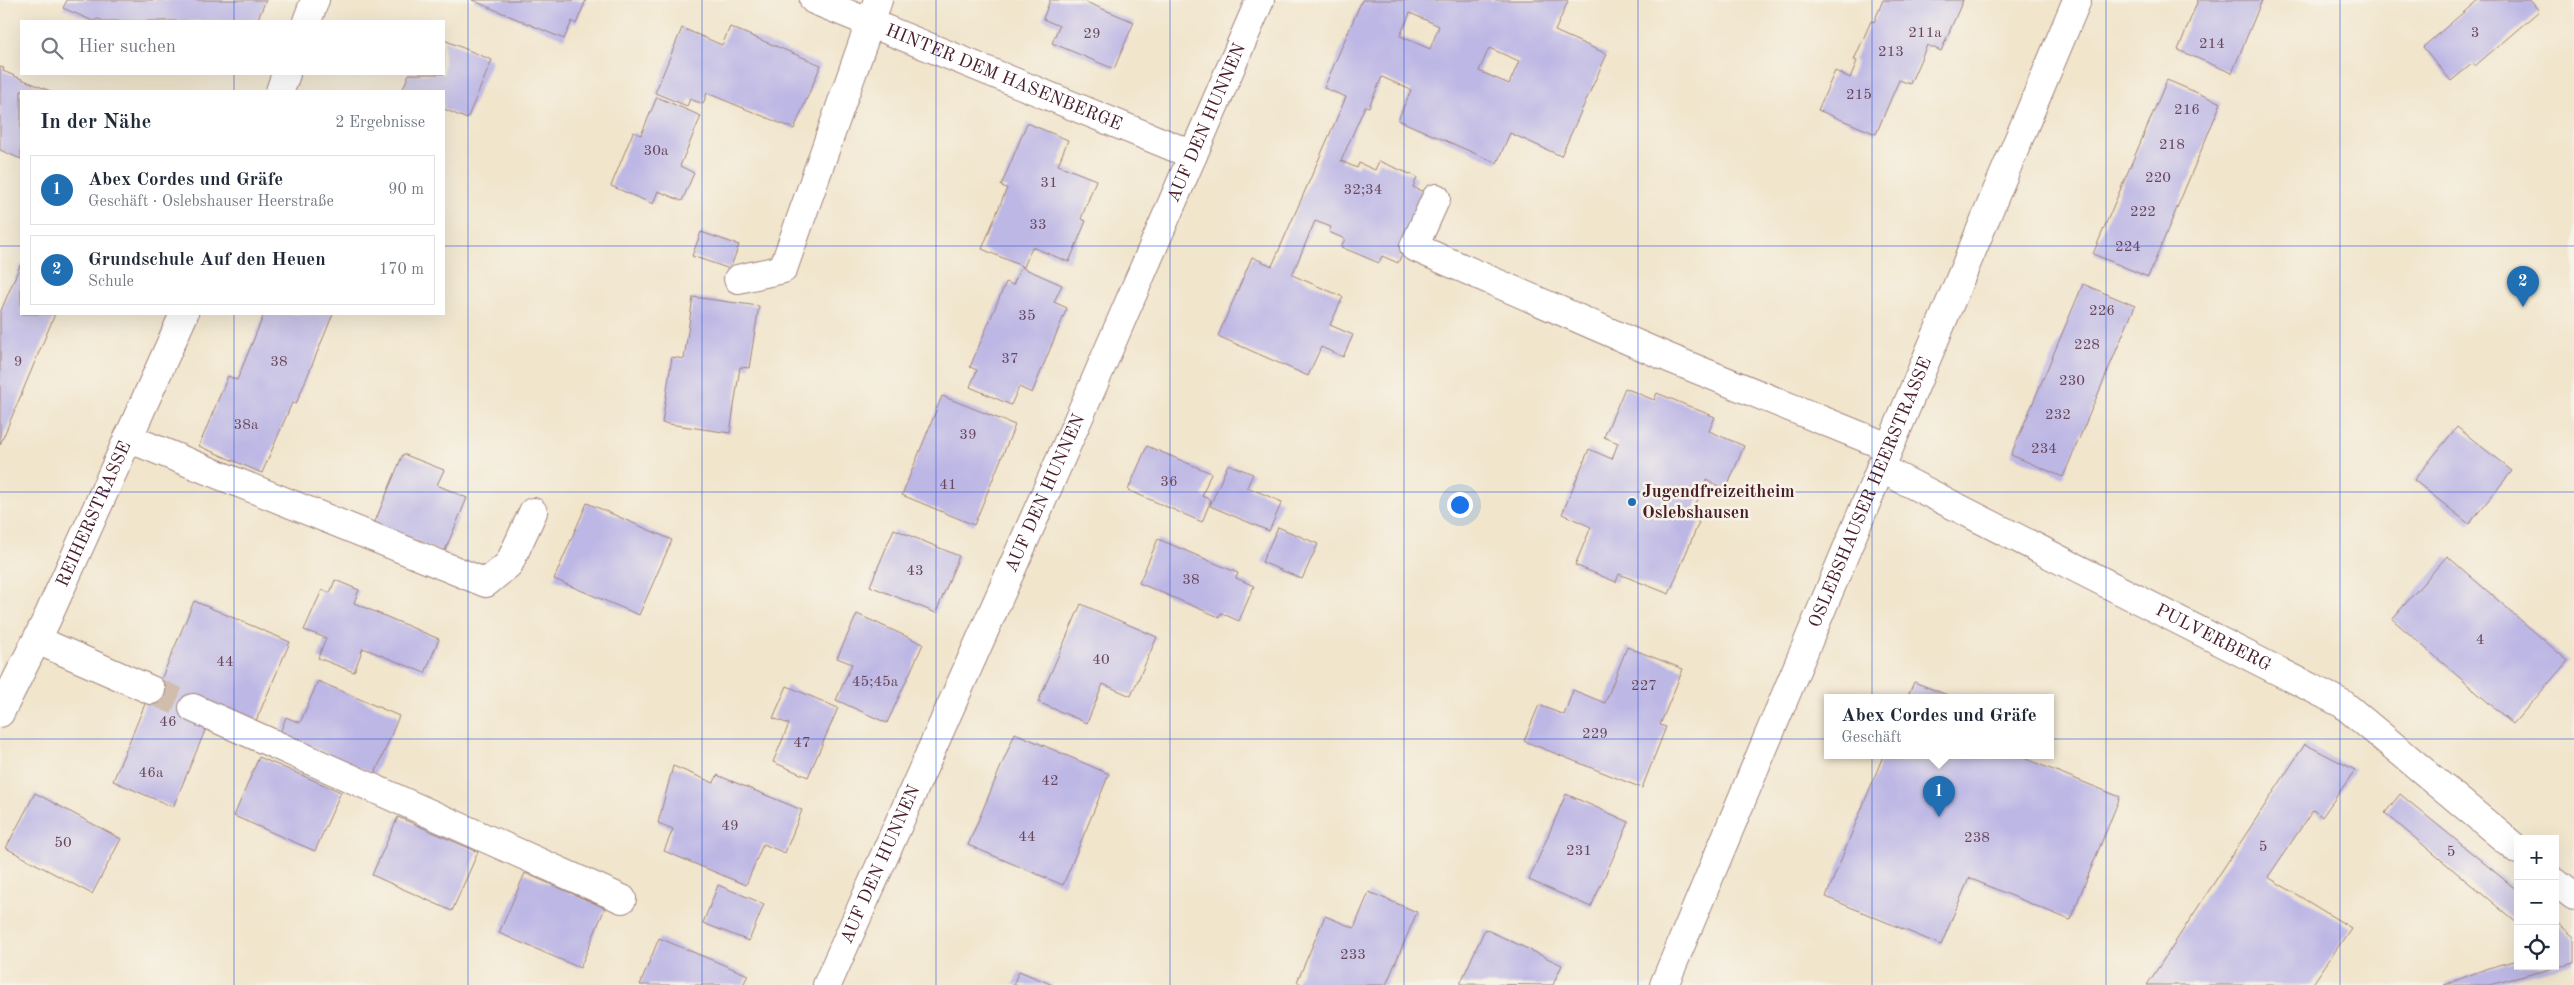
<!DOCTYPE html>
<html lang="de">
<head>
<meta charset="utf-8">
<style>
  body { margin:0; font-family:"Old Standard TT",serif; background:#f6f6f7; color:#1f2937 }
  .controls { position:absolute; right:15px; bottom:15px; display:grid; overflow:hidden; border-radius:0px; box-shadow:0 5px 20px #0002 }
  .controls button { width:45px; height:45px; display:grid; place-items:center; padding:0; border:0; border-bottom:1px solid #e0e1e3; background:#fff; color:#1f2937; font:25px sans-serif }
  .you { position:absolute; left:1459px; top:504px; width:18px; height:18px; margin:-12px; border:4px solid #fff; border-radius:50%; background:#1a73e8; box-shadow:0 0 0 8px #1a73e833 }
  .badge { display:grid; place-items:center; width:32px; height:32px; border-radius:50%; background:#1f6fb2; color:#fff; font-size:16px; font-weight:700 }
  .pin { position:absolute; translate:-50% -41px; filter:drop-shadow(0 1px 2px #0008) }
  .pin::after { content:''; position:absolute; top:26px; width:18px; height:15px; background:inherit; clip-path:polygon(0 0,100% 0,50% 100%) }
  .popup { position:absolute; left:1824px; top:694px; width:230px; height:65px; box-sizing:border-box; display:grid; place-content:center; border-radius:0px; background:#fff; filter:drop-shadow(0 1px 4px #0005); font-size:16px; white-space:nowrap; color:#747a83 }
  .popup b { font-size:19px; color:#1f2937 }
  .popup::after { content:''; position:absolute; left:50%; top:100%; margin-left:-10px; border:10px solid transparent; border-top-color:#fff }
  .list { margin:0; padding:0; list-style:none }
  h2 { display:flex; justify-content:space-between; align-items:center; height:65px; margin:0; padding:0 20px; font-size:21px }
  h2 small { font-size:16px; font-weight:400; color:#747a83 }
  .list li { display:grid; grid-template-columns:32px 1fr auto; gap:15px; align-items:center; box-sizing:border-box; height:70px; margin:0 10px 10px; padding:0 10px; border:1px solid #e0e1e3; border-radius:0px }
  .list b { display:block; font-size:19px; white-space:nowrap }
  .list p { margin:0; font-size:16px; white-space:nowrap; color:#747a83 }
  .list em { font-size:16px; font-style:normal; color:#747a83 }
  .icon { flex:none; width:28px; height:28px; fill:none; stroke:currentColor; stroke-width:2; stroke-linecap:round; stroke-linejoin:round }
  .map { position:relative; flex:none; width:2574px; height:985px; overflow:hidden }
  .search { position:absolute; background:#fff; box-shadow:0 5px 20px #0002; left:20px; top:20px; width:425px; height:55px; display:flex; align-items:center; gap:12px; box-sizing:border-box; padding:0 18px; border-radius:0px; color:#747a83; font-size:19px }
  .panel { position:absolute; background:#fff; box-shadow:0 5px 20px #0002; left:20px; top:90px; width:425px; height:225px; border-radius:0px }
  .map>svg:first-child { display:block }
  .building { fill:#bdb7e5; fill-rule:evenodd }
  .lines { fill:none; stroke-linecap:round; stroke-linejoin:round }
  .minor-tunnel { stroke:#d0bdac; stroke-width:28; stroke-dasharray:28 14; stroke-linecap:butt }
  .minor-casing { stroke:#9e827c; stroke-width:30 }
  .major-casing { stroke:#9e827c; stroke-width:30 }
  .minor { stroke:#fff; stroke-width:28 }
  .major { stroke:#fff; stroke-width:28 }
  .grid { fill:none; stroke:#1d4ed8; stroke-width:1; stroke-opacity:0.55 }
  .poi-dot { fill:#1f6fb2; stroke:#f7f3e8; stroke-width:2 }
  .labels { text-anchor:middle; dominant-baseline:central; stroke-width:5; stroke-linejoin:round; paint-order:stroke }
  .number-label { font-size:15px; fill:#67455a }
  .street-label { font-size:18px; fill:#4a1f2b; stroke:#f7f3e8 }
  .poi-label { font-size:18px; font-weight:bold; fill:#4a1f2b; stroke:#f7f3e8; text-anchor:start }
</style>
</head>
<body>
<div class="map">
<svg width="2574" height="985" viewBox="0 0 2574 985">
  <rect width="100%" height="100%" fill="#f7f3e8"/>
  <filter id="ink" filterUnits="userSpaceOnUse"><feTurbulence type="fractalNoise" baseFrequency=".02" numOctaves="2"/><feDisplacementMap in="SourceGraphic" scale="10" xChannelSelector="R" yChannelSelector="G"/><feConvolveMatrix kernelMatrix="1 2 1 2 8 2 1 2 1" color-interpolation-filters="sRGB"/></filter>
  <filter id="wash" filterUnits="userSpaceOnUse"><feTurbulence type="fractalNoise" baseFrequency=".0096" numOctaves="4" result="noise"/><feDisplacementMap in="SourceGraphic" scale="20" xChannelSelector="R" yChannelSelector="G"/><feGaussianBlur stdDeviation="1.12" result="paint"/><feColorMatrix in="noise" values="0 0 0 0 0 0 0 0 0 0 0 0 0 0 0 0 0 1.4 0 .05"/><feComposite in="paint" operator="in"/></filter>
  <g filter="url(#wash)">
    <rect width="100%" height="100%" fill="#f1e5cc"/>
    <g id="blocks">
      <path class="building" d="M67,0H266L257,21H103L98,19L93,21L63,8Z
        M472,0H586L576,24L572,21L564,39Z
        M1050,0H1081L1134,22L1114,69L1052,43L1059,26L1043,19Z
        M1362,0H1565L1568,1L1555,31L1607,54L1561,156L1510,133L1497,163L1398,120L1411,90L1382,77L1369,107L1365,106L1341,161L1357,168L1359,163L1375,170L1379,161L1417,177L1413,187L1428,194L1398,263L1382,256L1379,263L1341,247L1345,239L1329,232L1331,227L1315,221L1292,275L1343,297L1330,325L1353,335L1343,357L1321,347L1308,376L1218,336L1252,257L1272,266L1346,97L1324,88ZM1410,13L1439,26L1430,49L1400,36ZM1489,48L1519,61L1509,84L1479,71Z
        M1883,0H1963L1941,51L1927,45L1910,84L1899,80L1876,134L1818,110L1835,71L1850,78L1857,61L1854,60L1871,21L1874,22Z
        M2198,0H2262L2232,73L2178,50Z
        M2478,0H2530L2539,11L2475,66L2473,63L2451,81L2423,47Z
        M730,27L821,65L794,129L707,93L703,104L690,99L687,106L655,93L682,28L722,45Z
        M444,40L492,60L467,119L444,109V91H402L409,74H444Z
        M0,67L4,68L3,71L50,91H21V159L0,150Z
        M2167,80L2221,103L2148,277L2093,254Z
        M657,97L701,116L680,166L694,173L682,201L658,191L653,204L611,186L633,132L641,135Z
        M1027,123L1068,140L1058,165L1096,180L1081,219L1086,221L1069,262L1032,247L1024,267L982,249L1007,188L1001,186Z
        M701,232L739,245L730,269L692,256Z
        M21,263V314H55L0,445V313Z
        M1021,267L1062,285L1054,302L1067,308L1032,393L1019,387L1011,405L970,387L977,370L970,367L1006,282L1013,285Z
        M2083,284L2135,306L2063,477L2011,455Z
        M693,297L759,306L749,368L740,367L730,433L662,423L672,357L684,359Z
        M264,314H333L296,404L292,403L262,473L199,446L228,376L237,380Z
        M1625,388L1654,400L1657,393L1715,417L1709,431L1744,446L1726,490L1706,480L1690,518L1699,522L1669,594L1619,574L1616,582L1575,565L1591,527L1562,514L1589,449L1612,459L1618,443L1604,437Z
        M942,396L1015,425L974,525L902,495Z
        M2457,427L2512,471L2469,524L2414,480Z
        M1147,446L1211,473L1202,496L1211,500L1202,522L1128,490Z
        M403,454L444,470L437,485L467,498L444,553L374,524Z
        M1228,464L1253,474L1247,487L1282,502L1269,531L1210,506Z
        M587,503L672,540L639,615L554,579Z
        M1278,527L1318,544L1302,579L1262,562Z
        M894,529L959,556L936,613L870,586Z
        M1158,539L1238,573L1236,578L1254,586L1239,621L1221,613L1219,617L1139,583Z
        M2447,556L2568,661L2513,724L2392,619Z
        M335,580L359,590L354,603L439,639L425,673L363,648L354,672L318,658L326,638L304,630L322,590L330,593Z
        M194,601L290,642L255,723L207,726L173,807L113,781L155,680L160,682Z
        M1081,604L1157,637L1131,696L1103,684L1087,723L1038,702Z
        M857,614L923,644L887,723L836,700L852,664L837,658Z
        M1627,647L1683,669L1660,725L1666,727L1642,788L1524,741L1539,705L1564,715L1573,690L1605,703Z
        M318,681L399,716L375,774L280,733L286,717L300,723Z
        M1914,682L1955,698H1907Z
        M787,686L838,708L808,777L773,762L789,724L773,718Z
        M1015,733L1109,774L1063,885L968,845Z
        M2305,744L2355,770L2322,817L2313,810L2268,877L2351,928L2312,985H2147Z
        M1883,756H2019L2120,797L2070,920L1969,878L1941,945L1826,897Z
        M259,757L341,792L315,851L234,816Z
        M673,766L714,783L717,775L802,810L785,853L763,844L746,885L664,851L673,829L658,823Z
        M35,793L121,839L92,894L6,848Z
        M1566,794L1629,822L1591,907L1529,880Z
        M2400,794L2518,891V924L2385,813Z
        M398,817L478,852L452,911L372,875Z
        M525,873L605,908L580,968L499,933Z
        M718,885L764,904L749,941L703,923Z
        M1369,892L1417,912L1386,985H1303L1297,982L1325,916L1354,928Z
        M2555,921L2574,937V963L2489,985H2444L2488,968L2518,960V966H2555Z
        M1485,929L1562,965L1553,985L1460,984Z
        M659,938L748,975L743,985H640Z
        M1019,971L1053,985H1013Z"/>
    </g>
  </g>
  <g filter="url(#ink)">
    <use href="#blocks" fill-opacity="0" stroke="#9e827c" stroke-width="1"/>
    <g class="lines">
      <path class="minor-tunnel" d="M151,690L193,708"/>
      <g class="minor-casing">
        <g id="minor">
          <path id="s1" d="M814,0L1193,155"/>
          <path d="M307,21L315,0"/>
          <path d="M280,91L286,74"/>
          <path d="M1436,198L1414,247L1669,358L1888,447"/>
          <path d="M738,279L783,269L878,0"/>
          <path d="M128,438L486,583L509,564L533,512"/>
          <path id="s2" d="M1880,468L2343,704L2518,850"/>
          <path d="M37,640L151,690"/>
          <path d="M193,708L622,899"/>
          <path id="s3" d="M0,713L46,621L184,314"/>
          <path d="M2555,881L2574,896"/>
          <path id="s4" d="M827,985L1092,388L1260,0"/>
        </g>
      </g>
      <g class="major-casing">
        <g id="major">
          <path id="s5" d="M1664,985L2077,0"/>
        </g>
      </g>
      <use href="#minor" class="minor"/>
      <use href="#major" class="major"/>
    </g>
  </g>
  <path class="grid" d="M234,0V21M468,0V985M702,0V985M936,0V985M1170,0V985M1404,0V985M1638,0V985M1872,0V985M2106,0V985M2340,0V985M234,74V91M0,246H21M444,246H2574M234,314V985M0,492H2574M0,739H2574"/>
  <circle class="poi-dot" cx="1632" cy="502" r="5"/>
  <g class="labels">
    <g class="number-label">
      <text x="1925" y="33">211a</text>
      <text x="2475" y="33">3</text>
      <text x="1092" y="34">29</text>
      <text x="2212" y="44">214</text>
      <text x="1891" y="52">213</text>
      <text x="1859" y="95">215</text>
      <text x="2187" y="110">216</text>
      <text x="2172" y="145">218</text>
      <text x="656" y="151">30a</text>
      <text x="2158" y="178">220</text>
      <text x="1049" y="183">31</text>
      <text x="1363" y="190">32;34</text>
      <text x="2143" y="212">222</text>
      <text x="1038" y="225">33</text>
      <text x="2128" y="247">224</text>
      <text x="2102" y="311">226</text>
      <text x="1027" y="316">35</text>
      <text x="2087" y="345">228</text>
      <text x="1010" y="359">37</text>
      <text x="18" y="362">9</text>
      <text x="279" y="362">38</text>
      <text x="2072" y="381">230</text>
      <text x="2058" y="415">232</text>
      <text x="246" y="425">38a</text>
      <text x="968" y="435">39</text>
      <text x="2044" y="449">234</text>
      <text x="1169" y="482">36</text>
      <text x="948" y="485">41</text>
      <text x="915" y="571">43</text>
      <text x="1191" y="580">38</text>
      <text x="2480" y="640">4</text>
      <text x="1101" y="660">40</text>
      <text x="225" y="662">44</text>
      <text x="875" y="682">45;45a</text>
      <text x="1644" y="686">227</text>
      <text x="168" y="722">46</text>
      <text x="1595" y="734">229</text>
      <text x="802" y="743">47</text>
      <text x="151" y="773">46a</text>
      <text x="1050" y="781">42</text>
      <text x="730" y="826">49</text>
      <text x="1027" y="837">44</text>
      <text x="1977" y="838">238</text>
      <text x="63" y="843">50</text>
      <text x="2263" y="847">5</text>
      <text x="1579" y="851">231</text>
      <text x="2451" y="852">5</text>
      <text x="1353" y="955">233</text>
    </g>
    <g class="street-label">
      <text stroke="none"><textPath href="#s1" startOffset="205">HINTER DEM HASENBERGE</textPath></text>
      <text stroke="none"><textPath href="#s4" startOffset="942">AUF DEN HUNNEN</textPath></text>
      <text stroke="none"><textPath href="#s5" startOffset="534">OSLEBSHAUSER HEERSTRASSE</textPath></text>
      <text stroke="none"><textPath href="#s4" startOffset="538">AUF DEN HUNNEN</textPath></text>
      <text stroke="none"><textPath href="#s3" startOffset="220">REIHERSTRASSE</textPath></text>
      <text stroke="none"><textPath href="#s2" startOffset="374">PULVERBERG</textPath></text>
      <text stroke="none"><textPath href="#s4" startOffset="132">AUF DEN HUNNEN</textPath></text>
    </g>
    <g class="poi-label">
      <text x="1642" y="492">Jugendfreizeitheim<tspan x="1642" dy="21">Oslebshausen</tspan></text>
    </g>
  </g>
</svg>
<div class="controls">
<button>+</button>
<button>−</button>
<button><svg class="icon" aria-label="locate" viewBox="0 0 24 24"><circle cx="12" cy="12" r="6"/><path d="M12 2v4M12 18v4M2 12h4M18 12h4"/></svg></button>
</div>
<div class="you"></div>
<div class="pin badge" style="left:1939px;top:817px">1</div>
<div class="popup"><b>Abex Cordes und Gräfe</b>Geschäft</div>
<div class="pin badge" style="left:2523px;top:307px">2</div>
<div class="search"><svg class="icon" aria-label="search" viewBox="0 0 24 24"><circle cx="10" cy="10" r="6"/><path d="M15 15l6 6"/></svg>Hier suchen</div>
<section class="panel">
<h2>In der Nähe<small>2 Ergebnisse</small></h2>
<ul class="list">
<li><span class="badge">1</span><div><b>Abex Cordes und Gräfe</b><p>Geschäft · Oslebshauser Heerstraße</p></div><em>90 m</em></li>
<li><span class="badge">2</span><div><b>Grundschule Auf den Heuen</b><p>Schule</p></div><em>170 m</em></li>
</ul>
</section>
</div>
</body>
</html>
